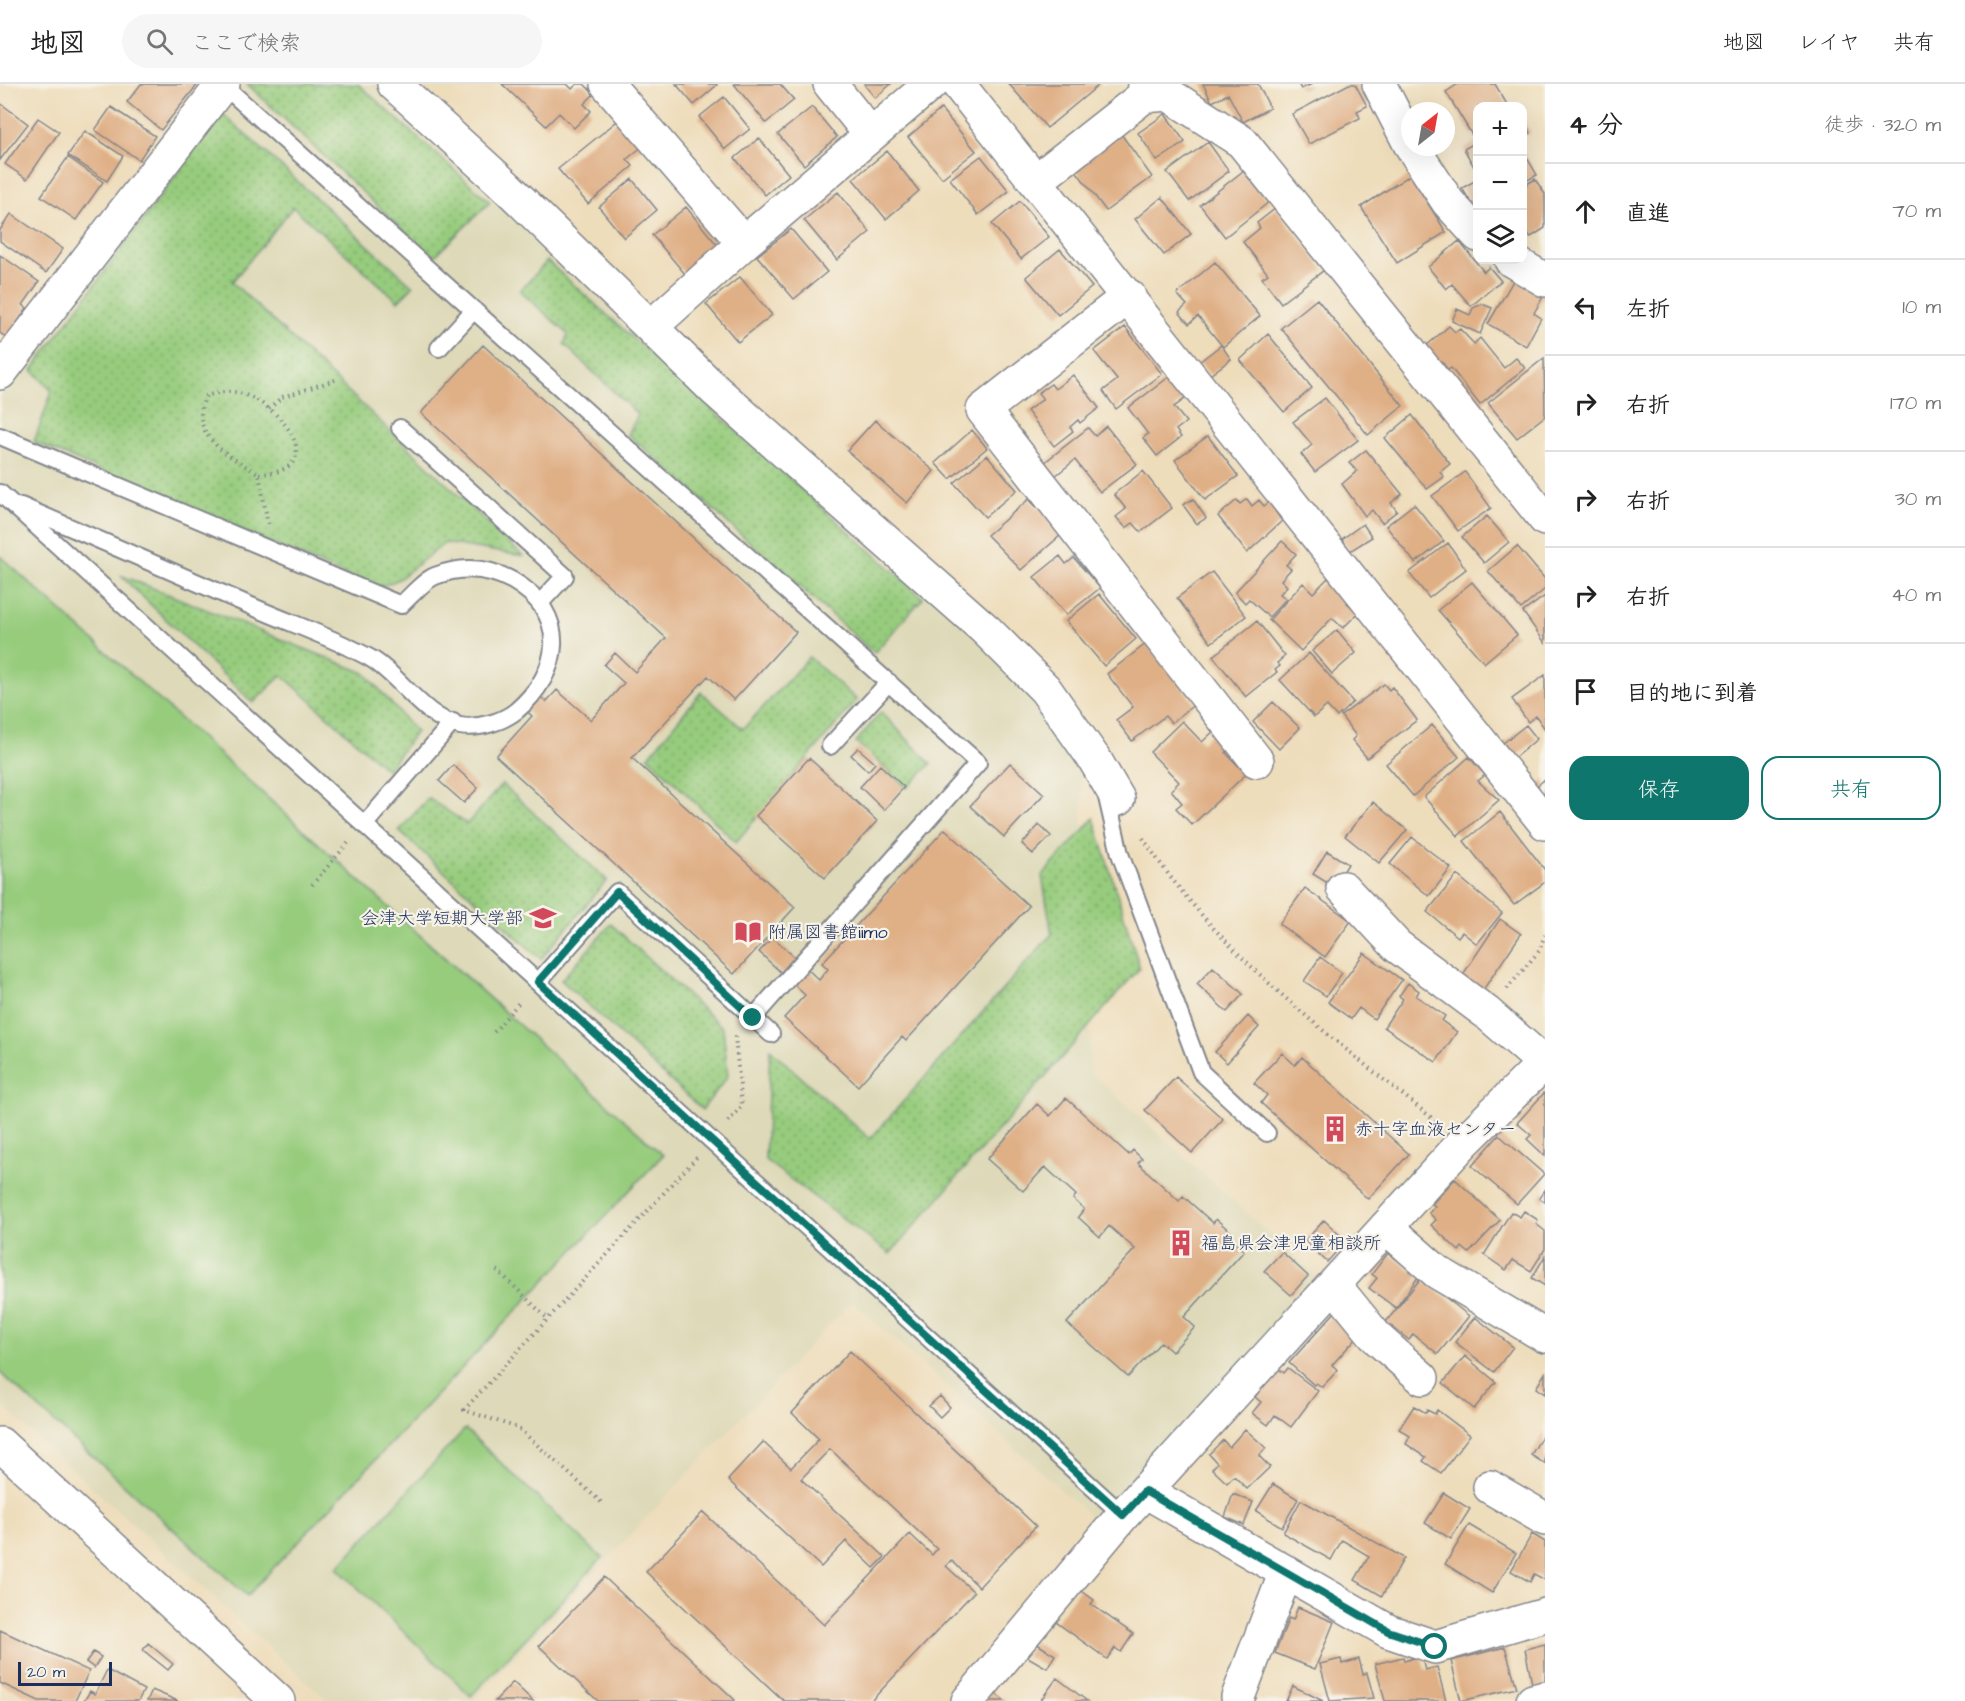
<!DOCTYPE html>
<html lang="ja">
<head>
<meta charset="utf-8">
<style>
  body { margin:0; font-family:"Architects Daughter","Klee One",sans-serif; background:#f6f6f6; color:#222 }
  .controls { position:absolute; right:18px; top:18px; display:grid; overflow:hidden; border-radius:12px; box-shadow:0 6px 24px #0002 }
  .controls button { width:54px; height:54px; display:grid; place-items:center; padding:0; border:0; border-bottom:2px solid #e0e0e0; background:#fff; color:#222; font:30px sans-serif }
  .compass { position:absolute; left:1401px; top:18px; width:54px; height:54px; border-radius:50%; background:#fff; box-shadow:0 6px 24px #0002; rotate:31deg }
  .scale { position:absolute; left:18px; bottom:15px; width:94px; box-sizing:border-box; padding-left:6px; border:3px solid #1b2f5e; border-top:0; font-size:16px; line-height:21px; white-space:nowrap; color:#1b2f5e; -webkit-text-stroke:4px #f7f3e8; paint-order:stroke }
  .stop { position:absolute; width:18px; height:18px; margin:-14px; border:4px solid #0f766e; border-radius:50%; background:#fff }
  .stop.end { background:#0f766e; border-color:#fff; box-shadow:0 2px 6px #0008 }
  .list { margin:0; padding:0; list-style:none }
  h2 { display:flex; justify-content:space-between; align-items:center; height:78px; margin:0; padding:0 24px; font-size:26px }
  h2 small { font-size:20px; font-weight:400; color:#767676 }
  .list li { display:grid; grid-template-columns:39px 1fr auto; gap:18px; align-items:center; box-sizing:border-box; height:96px; padding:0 24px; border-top:2px solid #e0e0e0 }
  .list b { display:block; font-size:22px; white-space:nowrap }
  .list em { font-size:20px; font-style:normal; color:#767676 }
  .actions { display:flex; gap:12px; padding:18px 24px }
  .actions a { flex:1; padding:14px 0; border:2px solid #0f766e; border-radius:18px; text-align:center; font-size:21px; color:#0f766e }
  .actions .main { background:#0f766e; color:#fff }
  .icon { flex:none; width:33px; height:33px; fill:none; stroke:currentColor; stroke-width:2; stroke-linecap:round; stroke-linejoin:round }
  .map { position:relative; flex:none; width:1545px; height:1617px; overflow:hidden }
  header { display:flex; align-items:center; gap:36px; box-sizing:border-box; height:84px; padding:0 30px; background:#fff; border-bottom:2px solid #e0e0e0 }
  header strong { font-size:28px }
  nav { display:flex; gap:33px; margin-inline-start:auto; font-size:21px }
  .search { width:420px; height:54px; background:#f6f6f6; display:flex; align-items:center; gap:15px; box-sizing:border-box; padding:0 21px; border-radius:33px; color:#767676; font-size:22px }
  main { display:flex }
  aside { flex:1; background:#fff }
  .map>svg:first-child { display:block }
  .built { fill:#ded9b8 }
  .grass { fill:url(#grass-dots); stroke:#597e6e; stroke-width:1.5 }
  .garden { fill:#97cc7d; stroke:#597e6e; stroke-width:1.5 }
  .building { fill:#dfaf85 }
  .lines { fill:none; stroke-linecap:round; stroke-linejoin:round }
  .lane-casing { stroke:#84868c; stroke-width:20 }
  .street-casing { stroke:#84868c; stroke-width:36 }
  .path { stroke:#84868c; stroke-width:4; stroke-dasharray:1.5 4.5; stroke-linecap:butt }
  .lane { stroke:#fff; stroke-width:16 }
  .street { stroke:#fff; stroke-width:33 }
  .route { stroke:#0f766e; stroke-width:8 }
  .labels { text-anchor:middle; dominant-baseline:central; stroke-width:4.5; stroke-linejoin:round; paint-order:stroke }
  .poi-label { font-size:18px; fill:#1b2f5e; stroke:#f7f3e8; text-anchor:start }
</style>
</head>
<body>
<header>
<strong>地図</strong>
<div class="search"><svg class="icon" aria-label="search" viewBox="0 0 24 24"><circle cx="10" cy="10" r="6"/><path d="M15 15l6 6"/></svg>ここで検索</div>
<nav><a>地図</a><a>レイヤ</a><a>共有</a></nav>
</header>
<main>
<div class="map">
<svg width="1545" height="1617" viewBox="0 0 1545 1617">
  <defs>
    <pattern id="grass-dots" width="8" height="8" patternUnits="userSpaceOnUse" patternTransform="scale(1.5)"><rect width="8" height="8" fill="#97cc7d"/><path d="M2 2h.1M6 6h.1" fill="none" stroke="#7aa66a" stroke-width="1.8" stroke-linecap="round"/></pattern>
  </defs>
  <rect width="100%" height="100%" fill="#f7f3e8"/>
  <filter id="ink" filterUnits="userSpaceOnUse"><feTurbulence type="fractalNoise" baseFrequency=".0167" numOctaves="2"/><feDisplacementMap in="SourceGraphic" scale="12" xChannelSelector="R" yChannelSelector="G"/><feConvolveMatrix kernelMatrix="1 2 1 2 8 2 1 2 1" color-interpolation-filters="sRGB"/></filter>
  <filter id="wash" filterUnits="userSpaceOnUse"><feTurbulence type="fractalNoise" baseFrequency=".008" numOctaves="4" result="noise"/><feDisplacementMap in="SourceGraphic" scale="24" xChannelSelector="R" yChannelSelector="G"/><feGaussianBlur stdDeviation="1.35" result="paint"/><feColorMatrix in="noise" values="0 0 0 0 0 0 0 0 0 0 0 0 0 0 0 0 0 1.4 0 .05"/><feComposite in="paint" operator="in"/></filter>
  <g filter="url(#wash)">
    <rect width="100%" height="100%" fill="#edb"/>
    <path class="built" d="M235,0H380L955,531L1029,611L1081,679L1091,989L1325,1200L1100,1441L852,1217L473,1617H328L0,1320V310Z"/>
    <path class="grass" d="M247,0H358L490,118L433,174Z
      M222,29L413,202L398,217L293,123L232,198L523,472L445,459L399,495L377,505L34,358L52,307L32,286Z
      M547,177L923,514L874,569L628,350L638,331L564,260L568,250L520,207Z
      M120,491L365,589L416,648L387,686L282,591L253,619Z
      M809,573L857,616L736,758L648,673L701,608L743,645Z
      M881,628L931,680L907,704L856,658Z
      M502,700L607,796L541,875L399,747L428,714L467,740Z
      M1094,734L1140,884L890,1170L765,1076L770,965L870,1055L1052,850L1042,792Z
      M611,840L723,944L728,992L702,1026L561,896Z"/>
    <path class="garden" d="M0,472L663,1071L247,1512L0,1289Z
      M465,1345L602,1474L471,1612L337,1484Z"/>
    <g id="blocks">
      <path class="building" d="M141,0H198L161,46L127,18Z
        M502,0H567L572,5L577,0H584L594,10L584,20L591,27L574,44L559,29L546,42Z
        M676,0H716L717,1L694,21Z
        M734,0H780L794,16L766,39Z
        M864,0H891L875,14Z
        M1009,0H1100L1047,44Z
        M1203,0H1258L1270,24L1243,38L1228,10L1212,18Z
        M1298,0H1312L1301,5Z
        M1349,0H1355L1367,22L1357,27L1360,34L1309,60L1292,30Z
        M1458,0H1495L1508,22H1478V48L1472,51L1446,8Z
        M724,13L750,45L725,65L699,33Z
        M0,19L28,40L0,76Z
        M111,23L155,52L139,76L95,46Z
        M812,23L837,53L804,81L778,50Z
        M941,25L976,67L942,94L908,53Z
        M1165,30L1185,58L1157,77L1138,49Z
        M38,34L59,48L27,95L5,80Z
        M621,34L644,61L627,75L633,82L588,120L558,85Z
        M1522,35L1531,49L1522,53Z
        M85,47L123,72L107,97L68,71Z
        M1121,50L1152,93L1106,127L1074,84Z
        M759,54L789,91L765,111L735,74Z
        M1478,57V90L1464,65Z
        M1208,58L1229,87L1189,117L1167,88Z
        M1522,65L1537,91L1522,99Z
        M887,67L919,107L886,135L853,95Z
        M981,72L1009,107L978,131L950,95Z
        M68,73L103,98L76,136L41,112Z
        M1243,87L1269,118L1225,153L1200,121Z
        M1410,91L1446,148L1397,179L1361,123Z
        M632,95L657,126L624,154L599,123Z
        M1478,95V124L1475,126L1462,104Z
        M1535,95L1545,110V144L1531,153L1522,144V103Z
        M838,108L870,148L837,176L804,136Z
        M1162,113L1191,150L1164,171L1135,135Z
        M1020,117L1049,153L1021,175L992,140Z
        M686,123L718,162L685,190L652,151Z
        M1276,124L1324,186L1281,219L1262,194L1268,190L1243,158L1260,144L1257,139Z
        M11,130L63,165L46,189L0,157V146Z
        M791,145L827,188L794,215L757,172Z
        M1459,157L1484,188L1489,183L1501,197L1471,222L1452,200L1446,205L1428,183Z
        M1060,165L1092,203L1058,231L1026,193Z
        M0,171L39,198L23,221L27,224L7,254L0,249Z
        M1215,178L1260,232L1223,263L1198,232L1189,240L1179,228L1187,221L1177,210Z
        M740,193L772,231L738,258L706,220Z
        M1514,195L1544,211L1534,229L1541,234L1526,262L1488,240Z
        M1317,215L1403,322L1368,351L1281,244Z
        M1482,220L1492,224L1480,250L1452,237L1457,225L1470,231L1473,224Z
        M1449,242L1455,248L1460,245L1474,260L1480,254L1504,284L1516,274L1525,284L1480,321L1451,284L1448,286L1442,278L1438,281L1425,263Z
        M1125,243L1162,290L1116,325L1103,307L1117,296L1094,267Z
        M1268,250L1312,304L1284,328L1240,276Z
        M483,261L796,548L734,616L708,592L632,674L795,823L734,890L496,672L532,632L515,616L528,602L546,618L557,606L591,636L624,599L604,581L615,569L635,588L666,554L421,329Z
        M1221,261L1231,275L1210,291L1199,278Z
        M1544,274L1545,332L1517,354L1488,319Z
        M1073,291L1099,324L1080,339L1078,336L1070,343L1073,347L1054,362L1027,327L1043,315L1038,309L1051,300L1055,305Z
        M1169,293L1186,314L1174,323L1186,338L1176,346L1181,353L1157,372L1143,354L1148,350L1128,324Z
        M1325,314L1358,356L1315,388L1301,370L1312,361L1293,338Z
        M1412,331L1450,380L1440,388L1444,393L1427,405L1385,354Z
        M875,336L934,387L907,419L847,367Z
        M1106,342L1137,380L1100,408L1075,376L1055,392L1045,378L1088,344L1095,352Z
        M972,346L987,364L950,395L935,379Z
        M1208,352L1238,392L1205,416L1175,376Z
        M1366,366L1402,410L1391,419L1397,427L1382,439L1372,426L1365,432L1342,400L1357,387L1349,379Z
        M987,371L1017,406L985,433L954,399Z
        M1143,387L1172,424L1141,448L1133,439L1126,444L1116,433L1126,425L1114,410Z
        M1465,388L1491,424L1458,447L1432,412Z
        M1029,415L1037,424L1040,422L1061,451L1021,486L987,451Z
        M1193,415L1206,434L1197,440L1183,421Z
        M1247,415L1252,422L1259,416L1264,422L1269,418L1282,437L1247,469L1218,432L1237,416L1240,420Z
        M1414,420L1444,457L1415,479L1386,442Z
        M1487,432L1509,458L1484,479L1462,453Z
        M1363,440L1372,453L1350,467L1342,455Z
        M1282,457L1296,470L1286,481L1291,485L1281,496L1287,502L1280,510L1286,515L1269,533L1249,515L1245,519L1235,508Z
        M1448,459L1466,485L1429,514L1409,489Z
        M1517,462L1545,495V505L1521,525L1488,487Z
        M1060,472L1066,480L1074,474L1100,504L1066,531L1034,493Z
        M1212,488L1246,532L1211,559L1177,514Z
        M1328,494L1350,515L1347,519L1358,529L1343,544L1332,534L1301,567L1269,536L1303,499L1313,509Z
        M1472,498L1517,551L1484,579L1438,526Z
        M1099,510L1136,555L1104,582L1066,537Z
        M1545,512V559L1523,528Z
        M1257,537L1285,572L1277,579L1280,582L1275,586L1277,588L1246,613L1213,572Z
        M1337,546L1356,569L1332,590L1312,567Z
        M1147,559L1195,620L1171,639L1165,632L1132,657L1116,636L1133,623L1107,590Z
        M1309,569L1353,618L1337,633L1327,622L1314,633L1280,596Z
        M1545,591V645L1536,632L1528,638L1512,615Z
        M1384,600L1389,606L1392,603L1417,636L1367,674L1352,656L1356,652L1341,632Z
        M1273,618L1300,644L1279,665L1253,638Z
        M1182,637L1202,658L1215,646L1225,657L1222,660L1228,666L1226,669L1246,690L1192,741L1176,724L1182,719L1171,706L1179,698L1150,668Z
        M1432,641L1459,673L1413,712L1386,680Z
        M1526,641L1537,655L1514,674L1502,660Z
        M858,664L875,679L868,687L851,671Z
        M1469,673L1485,691L1478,697L1499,716L1458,752L1424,713Z
        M809,674L877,737L825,794L756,732Z
        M1010,679L1044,710L1004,753L970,722Z
        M453,681L478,704L464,719L439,697Z
        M880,681L904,703L884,726L860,703Z
        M1545,695V712L1537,702Z
        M1373,718L1407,746L1379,779L1345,752Z
        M1500,728L1545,786V798L1514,821L1464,757Z
        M1039,741L1051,752L1033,770L1022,760Z
        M945,745L1029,822L906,957L902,953L858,1002L784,934L805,911L759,868L773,853L819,896L828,885L822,879Z
        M1412,753L1451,784L1429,812L1390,780Z
        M1327,767L1348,780L1334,803L1313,790Z
        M1457,791L1502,829L1477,860L1462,848L1458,853L1427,828Z
        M1305,804L1351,837L1325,873L1279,840Z
        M1500,835L1521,850L1481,909L1460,895Z
        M1364,869L1402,896L1374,935L1359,924L1351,935L1328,918Z
        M1320,873L1342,889L1326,912L1304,897Z
        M1213,883L1243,910L1227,928L1197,900Z
        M1408,899L1419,907L1416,912L1445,932L1442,937L1457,948L1436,978L1384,943L1403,915L1399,912Z
        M1248,932L1259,943L1227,979L1215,968Z
        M1282,969L1295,981L1302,973L1409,1070L1368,1115L1261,1019L1267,1011L1254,999Z
        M1176,993L1223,1035L1192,1069L1145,1026Z
        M1545,1008V1072L1527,1055L1531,1051L1517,1039Z
        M1066,1014L1129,1071L1133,1066L1142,1075L1138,1079L1179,1117L1183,1112L1213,1139L1216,1135L1231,1148L1227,1152L1244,1167L1184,1233L1195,1243L1172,1268L1161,1258L1128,1293L1067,1239L1135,1165L1109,1142L1100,1153L1078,1133L1084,1125L1073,1115L1076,1111L1045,1083L1023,1107L987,1075L1037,1020L1050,1032Z
        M1499,1051L1544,1090L1517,1120L1472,1082Z
        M1455,1095L1500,1136L1469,1169L1462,1163L1459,1167L1431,1141L1436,1136L1429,1129L1435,1122L1432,1120Z
        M1545,1106V1118L1539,1114Z
        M1524,1127L1538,1136L1536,1140L1545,1147V1165L1531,1187L1513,1176L1506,1186L1484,1171L1511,1128L1520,1133Z
        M1324,1136L1346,1157L1327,1178L1305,1157Z
        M1282,1168L1308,1192L1291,1211L1264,1187Z
        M1388,1169L1419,1192L1396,1224L1369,1204L1377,1194L1372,1190Z
        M1545,1172V1202L1532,1194Z
        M1421,1194L1469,1232L1438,1270L1413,1250L1409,1256L1386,1238Z
        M1337,1226L1358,1252L1332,1281L1338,1286L1322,1303L1316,1299L1314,1301L1289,1279Z
        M1475,1233L1513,1263L1494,1288L1455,1258Z
        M850,1267L1036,1442L979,1503L951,1476L946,1482L974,1508L871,1617H784L646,1488L703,1428L824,1541L910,1450L932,1471L937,1465L830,1365L801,1395L885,1473L874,1484L846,1457L821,1483L728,1396L763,1358L791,1384L819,1355L792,1329Z
        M1465,1272L1496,1298L1474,1325L1443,1299Z
        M1276,1283L1284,1289L1288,1284L1318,1307L1291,1343L1275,1331L1268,1341L1252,1329L1261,1318L1255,1313Z
        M1545,1289V1310L1536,1304Z
        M940,1312L950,1323L940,1333L929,1322Z
        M1414,1322L1426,1329L1427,1326L1435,1330L1437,1326L1470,1351L1441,1389L1423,1377L1426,1373L1406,1360L1410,1352L1399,1345Z
        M1245,1345L1266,1364L1259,1372L1270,1383L1247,1405L1234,1392L1227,1399L1212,1385L1217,1379L1209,1370L1223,1356L1229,1363Z
        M1545,1347V1380L1531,1371Z
        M1273,1400L1298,1415L1282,1443L1256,1427Z
        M1444,1409L1470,1425L1451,1455L1425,1439Z
        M1233,1410L1253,1418L1244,1441L1225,1433Z
        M1301,1416L1404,1474L1382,1512L1355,1496L1369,1472L1342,1456L1331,1476L1283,1449Z
        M1469,1441L1516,1469L1492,1509L1445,1480Z
        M1532,1450L1545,1458V1496L1534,1490L1530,1498L1511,1487Z
        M604,1493L735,1616L734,1617H598L539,1562Z
        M1079,1505L1094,1516L1091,1520L1133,1550L1121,1568L1115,1564L1107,1575L1056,1538Z
        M1298,1523L1334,1538L1315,1585L1275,1569L1289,1534L1293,1536Z
        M0,1546L89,1587L75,1617H39L0,1599Z
        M1034,1558L1055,1571L1047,1584L1026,1572Z
        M148,1559L173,1580L168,1586L143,1566Z
        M1545,1560V1602L1533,1605L1525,1565Z
        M1505,1563L1517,1604L1461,1617L1451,1577Z
        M93,1568L101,1573L94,1584L86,1578Z
        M1421,1572L1425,1586L1437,1583L1446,1617H1385L1375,1580L1403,1573L1404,1577Z
        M1341,1575L1342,1580L1359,1575L1363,1590L1367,1589L1374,1614L1330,1617L1320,1580Z
        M107,1586L144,1606L138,1617H84L90,1607L95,1610Z
        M1057,1594L1087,1617H1040Z
        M513,1598L533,1617H495Z
        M1293,1602L1323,1617H1286Z
        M989,1605L1005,1617H980Z
        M152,1606L178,1617H147Z"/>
    </g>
  </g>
  <g filter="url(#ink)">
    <use href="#blocks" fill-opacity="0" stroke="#84868c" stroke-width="1.5"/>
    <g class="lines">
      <g class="lane-casing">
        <path id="lane" d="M222,0L978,679L753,934
          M439,264L474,226
          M400,344L565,492L540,519
          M0,352L401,521C411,512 423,497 435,492C463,481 488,483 513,497C570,530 562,588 516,627C502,638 478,645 460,642C423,634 400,591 370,574C336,555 295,541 258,525C179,491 100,456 21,422
          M0,409L1123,1431
          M830,662L889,598
          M1106,709L1120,770L1201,988L1267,1049
          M365,740L453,638
          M538,898L617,808L771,950"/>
      </g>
      <g class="street-casing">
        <path id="street" d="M394,0L507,103L716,307L986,546L1045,605L1095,676L1118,715
          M607,0L744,159
          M830,0L871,51
          M958,0L1545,739
          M1379,0L1410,60
          M1144,12L1168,10L1242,58L1545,435
          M1412,63L1448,118L1478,151
          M1036,97L1144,12L1145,0
          M1511,176L1545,196
          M1129,212L983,326L1257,677
          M651,243L744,159L931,0
          M0,289L223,0
          M1386,1143L1437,1188L1545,1252
          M1334,1201L1378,1255L1422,1294
          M0,1360L278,1617
          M1490,1403L1545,1435
          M1145,1407L1388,1547L1435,1563L1545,1531
          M1238,1613L1286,1488
          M968,1617L1123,1431L1463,1059L1544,979L1487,929L1397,862L1343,804
          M1533,1617L1545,1614"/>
      </g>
      <path class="path" d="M269,325L282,313L338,295
        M259,390C334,387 280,319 239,309C228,306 216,309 206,312C186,352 231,373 259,390L268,440
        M1143,754C1219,871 1330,952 1438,1039
        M312,801L348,759
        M1507,905L1539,867L1545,851
        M494,948L521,916
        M728,1038L742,1022L735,953L737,951
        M497,1186L548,1235
        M601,1418L518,1344L464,1326L697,1073"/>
      <use href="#lane" class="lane"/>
      <use href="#street" class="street"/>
    </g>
  </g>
  <g class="lines" filter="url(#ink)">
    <path class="route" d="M753,934L617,808L538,898L1123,1431L1145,1407L1388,1547L1435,1563"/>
  </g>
  <defs>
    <g id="university-bare" transform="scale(2.07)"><path d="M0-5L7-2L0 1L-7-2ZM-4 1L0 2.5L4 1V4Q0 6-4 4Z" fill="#d1495b" stroke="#f7f3e8" stroke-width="2.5" paint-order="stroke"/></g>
    <g id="library-bare" transform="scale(2.07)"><path d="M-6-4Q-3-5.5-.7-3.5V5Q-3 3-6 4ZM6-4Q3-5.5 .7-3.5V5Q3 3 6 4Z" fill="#d1495b" stroke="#f7f3e8" stroke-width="2.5" paint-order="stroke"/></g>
    <g id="building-bare" transform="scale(2.07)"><path d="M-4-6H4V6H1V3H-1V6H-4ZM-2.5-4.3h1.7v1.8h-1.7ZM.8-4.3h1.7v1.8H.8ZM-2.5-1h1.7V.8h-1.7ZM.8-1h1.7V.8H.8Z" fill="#d1495b" stroke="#f7f3e8" stroke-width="2.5" paint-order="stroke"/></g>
  </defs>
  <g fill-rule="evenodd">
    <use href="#university-bare" x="543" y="834"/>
    <use href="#library-bare" x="748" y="848"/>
    <use href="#building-bare" x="1335" y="1045"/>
    <use href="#building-bare" x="1181" y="1159"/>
  </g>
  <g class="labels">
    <g class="poi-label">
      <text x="523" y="834" text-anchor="end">会津大学短期大学部</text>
      <text x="768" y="848">附属図書館iimo</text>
      <text x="1355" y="1045">赤十字血液センター</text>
      <text x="1201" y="1159">福島県会津児童相談所</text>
    </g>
  </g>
</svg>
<div class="controls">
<button>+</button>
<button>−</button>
<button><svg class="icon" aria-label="layers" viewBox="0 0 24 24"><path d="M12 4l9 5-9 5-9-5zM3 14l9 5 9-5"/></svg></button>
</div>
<svg class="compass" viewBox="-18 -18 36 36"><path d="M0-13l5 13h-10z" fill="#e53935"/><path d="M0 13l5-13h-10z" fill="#767676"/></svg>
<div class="scale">20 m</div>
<div class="stop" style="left:1435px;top:1563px"></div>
<div class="stop end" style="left:753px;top:934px"></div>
</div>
<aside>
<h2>4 分<small>徒歩 · 320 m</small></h2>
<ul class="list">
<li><svg class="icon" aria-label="ahead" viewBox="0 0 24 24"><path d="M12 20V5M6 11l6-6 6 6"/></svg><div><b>直進</b></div><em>70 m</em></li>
<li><svg class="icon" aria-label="left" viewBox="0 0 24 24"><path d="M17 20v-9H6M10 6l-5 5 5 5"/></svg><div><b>左折</b></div><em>10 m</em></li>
<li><svg class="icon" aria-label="right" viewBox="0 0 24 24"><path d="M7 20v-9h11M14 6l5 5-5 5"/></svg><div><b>右折</b></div><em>170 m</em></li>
<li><svg class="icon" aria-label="right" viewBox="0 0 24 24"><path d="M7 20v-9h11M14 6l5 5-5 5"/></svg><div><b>右折</b></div><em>30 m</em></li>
<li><svg class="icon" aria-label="right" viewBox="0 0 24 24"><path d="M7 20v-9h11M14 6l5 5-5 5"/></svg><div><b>右折</b></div><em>40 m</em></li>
<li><svg class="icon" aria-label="arrive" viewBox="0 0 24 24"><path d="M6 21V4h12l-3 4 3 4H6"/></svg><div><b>目的地に到着</b></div></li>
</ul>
<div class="actions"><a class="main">保存</a><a>共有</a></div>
</aside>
</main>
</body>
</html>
